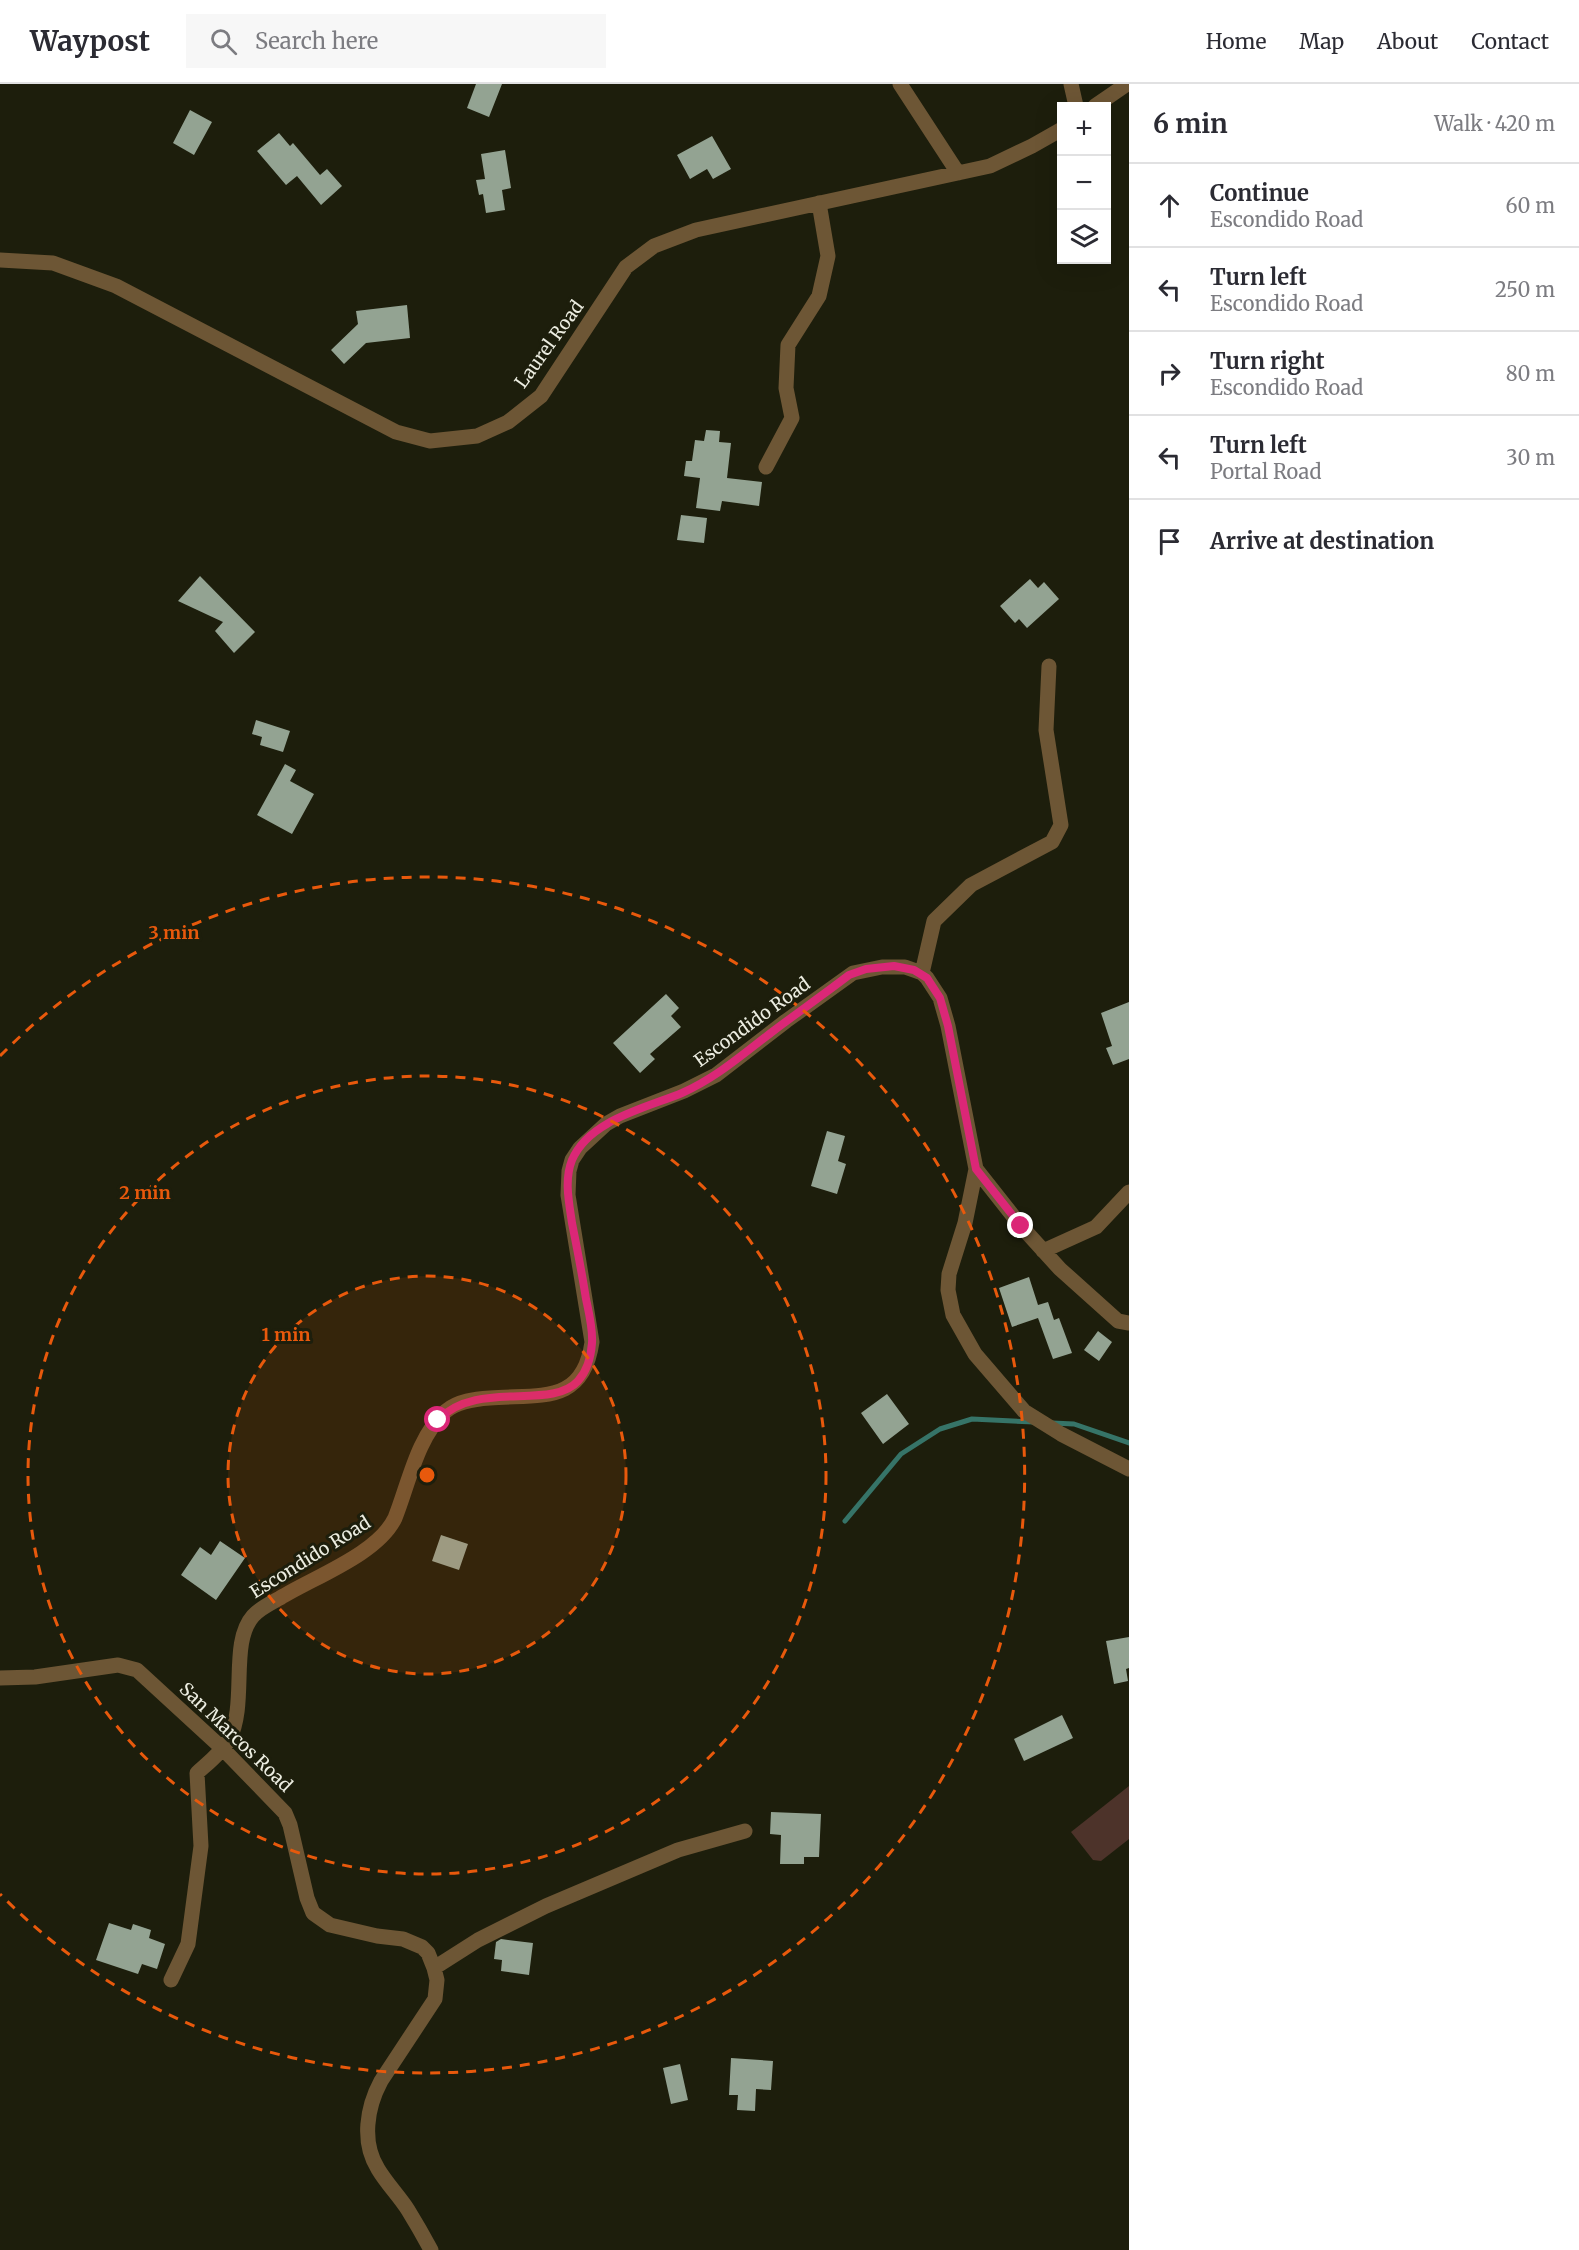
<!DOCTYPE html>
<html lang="en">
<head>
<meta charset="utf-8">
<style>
  body { margin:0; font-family:Merriweather,serif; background:#f7f7f7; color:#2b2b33 }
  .controls { position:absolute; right:18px; top:18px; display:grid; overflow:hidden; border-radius:0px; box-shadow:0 6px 24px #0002 }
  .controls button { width:54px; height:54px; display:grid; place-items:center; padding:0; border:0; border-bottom:2px solid #e1e1e2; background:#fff; color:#2b2b33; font:30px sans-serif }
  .stop { position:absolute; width:18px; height:18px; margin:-14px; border:4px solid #db2777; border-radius:50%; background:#fff }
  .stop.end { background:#db2777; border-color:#fff; box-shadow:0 2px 6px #0008 }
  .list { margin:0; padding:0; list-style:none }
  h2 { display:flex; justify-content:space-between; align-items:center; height:78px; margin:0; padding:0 24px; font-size:26px }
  h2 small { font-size:20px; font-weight:400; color:#7c7c81 }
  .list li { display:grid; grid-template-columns:39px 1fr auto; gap:18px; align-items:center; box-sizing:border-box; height:84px; padding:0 24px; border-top:2px solid #e1e1e2 }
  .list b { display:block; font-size:22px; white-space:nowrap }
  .list p { margin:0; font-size:20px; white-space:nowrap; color:#7c7c81 }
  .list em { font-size:20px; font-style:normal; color:#7c7c81 }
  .icon { flex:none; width:33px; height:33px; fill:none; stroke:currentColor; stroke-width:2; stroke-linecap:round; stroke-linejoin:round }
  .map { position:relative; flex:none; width:1129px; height:2166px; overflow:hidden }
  header { display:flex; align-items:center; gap:36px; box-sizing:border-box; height:84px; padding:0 30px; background:#fff; border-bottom:2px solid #e1e1e2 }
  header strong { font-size:28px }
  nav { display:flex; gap:33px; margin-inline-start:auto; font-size:21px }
  .search { width:420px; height:54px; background:#f7f7f7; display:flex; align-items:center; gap:15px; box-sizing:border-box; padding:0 21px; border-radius:0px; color:#7c7c81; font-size:22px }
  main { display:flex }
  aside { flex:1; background:#fff }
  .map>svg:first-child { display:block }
  .green { fill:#4d332a }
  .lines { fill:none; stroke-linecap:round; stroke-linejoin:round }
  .stream { stroke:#367468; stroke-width:5 }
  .building { fill:#93a392 }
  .minor { stroke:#6d5635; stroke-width:15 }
  .route { stroke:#db2777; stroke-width:8 }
  .ring { fill:none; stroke:#e8590c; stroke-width:3; stroke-dasharray:10 8 }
  .labels { text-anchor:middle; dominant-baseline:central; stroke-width:6; stroke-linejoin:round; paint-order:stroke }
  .street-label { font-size:18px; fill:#ecede1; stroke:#1d1e0c }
  .centre { fill:#e8590c; stroke:#1d1e0c; stroke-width:3 }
  .ring-label { font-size:18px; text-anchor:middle; font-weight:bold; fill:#e8590c; stroke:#1d1e0c; stroke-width:6; stroke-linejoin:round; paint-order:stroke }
</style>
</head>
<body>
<header>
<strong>Waypost</strong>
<div class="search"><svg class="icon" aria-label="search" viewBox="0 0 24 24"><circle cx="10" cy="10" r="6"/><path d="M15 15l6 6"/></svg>Search here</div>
<nav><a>Home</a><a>Map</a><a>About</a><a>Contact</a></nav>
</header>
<main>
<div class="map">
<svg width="1129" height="2166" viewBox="0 0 1129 2166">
  <rect width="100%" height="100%" fill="#1d1e0c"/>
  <path class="green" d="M1129,1702V1755L1101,1777L1093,1776L1071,1748Z"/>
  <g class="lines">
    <path class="stream" d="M1052,1339L1074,1340L1129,1359
      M845,1437L901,1370L940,1345L972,1335L1034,1338"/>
  </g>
  <path class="building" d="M476,0H502L489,33L467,24Z
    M190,26L212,38L194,71L173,59Z
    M279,49L290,62L293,59L320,91L327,85L342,102L321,121L297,92L286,101L257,67Z
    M712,52L731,85L713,95L707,85L690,95L677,71Z
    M505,66L511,104L502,106L505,126L486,129L483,110L479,111L476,96L485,95L481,70Z
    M407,221L410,254L366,259L344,280L331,266L358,240L356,227Z
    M706,346L720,347L719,358L731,359L727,394L762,398L759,422L722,417L720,427L696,424L700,394L684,392L686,377H692L695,356L704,357Z
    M681,431L707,434L704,459L677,456Z
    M200,492L255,548L234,569L215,547L223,538L178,517Z
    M1030,495L1038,504L1044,498L1059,515L1027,544L1019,535L1015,539L1000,522Z
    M256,636L290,647L283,668L260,661L262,653L252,650Z
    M285,680L296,686L290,697L314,710L292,750L257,731Z
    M666,910L679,924L671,932L681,943L650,970L655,975L640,989L613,959Z
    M1129,918V975L1113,981L1106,964L1112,962L1101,929Z
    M827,1047L845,1052L838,1077L846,1080L837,1110L811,1102Z
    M1029,1193L1038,1221L1048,1218L1054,1236L1059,1234L1072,1269L1053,1275L1038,1234L1012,1243L999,1204Z
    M1098,1247L1112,1258L1099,1277L1084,1266Z
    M887,1310L909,1340L883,1360L861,1329Z
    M441,1451L468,1460L459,1486L432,1477Z
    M220,1457L245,1474L216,1516L181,1491L200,1463L211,1471Z
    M1129,1553V1584L1126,1585L1128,1597L1114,1600L1106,1557Z
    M1062,1631L1073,1654L1024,1677L1014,1655Z
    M771,1728L821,1730L819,1773H804V1780H780L781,1751L770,1750Z
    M109,1839L131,1846L133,1840L151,1846L149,1854L165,1860L157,1885L142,1880L138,1890L96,1876Z
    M501,1855L533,1859L529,1891L501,1887L502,1876L494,1875L496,1858Z
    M731,1974L773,1977L771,2006L756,2005L755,2027L737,2026L738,2011H729Z
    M680,1980L688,2016L671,2020L663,1984Z"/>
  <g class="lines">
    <path class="minor" d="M900,0L958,89
      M1071,0L1076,22
      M1095,22L1127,0
      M0,176L53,179L116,202L396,348L430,357L477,352L508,338L541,312L626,183L654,162L696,146L990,82L1032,62L1062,45
      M766,383L792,334L786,304L788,261L819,212L828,172L819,119
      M922,889L934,837L971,801L1052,758L1061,741L1046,646L1049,582
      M976,1085L1021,1142L1060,1185L1118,1237L1129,1239
      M1043,1167L1096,1143L1129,1108
      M0,1594L35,1593L118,1581L137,1586L223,1665L285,1729L290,1741L307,1814L313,1829L330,1841L377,1852L403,1855L422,1863L428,1869L434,1884L437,1896L435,1915L381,1997C367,2023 361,2058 378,2085C387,2100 399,2112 408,2126C416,2139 424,2153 431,2166
      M434,1884L478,1856L546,1822L678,1766L745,1747
      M171,1896L188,1860L201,1762L197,1689C208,1679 221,1669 229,1656C248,1619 229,1559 253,1532C260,1524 271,1519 280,1514C314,1493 378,1470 395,1434C409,1399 417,1353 446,1327C458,1317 475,1315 490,1314C540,1310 583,1321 592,1258L568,1111L569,1087L572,1076L580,1064L606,1040L620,1032L684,1007L716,991L786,937L853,889L882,883H905L922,889L927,894L940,914L948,942L976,1085L965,1139L949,1190L948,1206L953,1231L975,1270L1024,1327L1061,1350L1129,1385"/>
  </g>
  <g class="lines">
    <path class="route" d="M438,1336C477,1295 551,1327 578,1297C587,1287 591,1273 592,1259C593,1245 589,1229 586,1215C582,1189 577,1164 572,1139C569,1118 564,1096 572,1076C589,1036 646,1024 682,1009C716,994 743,970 772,948C797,929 823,911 849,891L866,885L894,882L914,886L927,894L940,914L948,942L976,1085L1021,1142"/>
  </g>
  <circle cx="427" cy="1391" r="199" fill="#e8590c" fill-opacity=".12"/>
  <g class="ring">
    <circle cx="427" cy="1391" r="199"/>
    <circle cx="427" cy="1391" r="399"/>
    <path d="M0 972A598 598 0 1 1 0 1810"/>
  </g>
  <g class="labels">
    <g class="street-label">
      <text transform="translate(549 260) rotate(-54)">Laurel Road</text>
      <text transform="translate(752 938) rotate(-36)">Escondido Road</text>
      <text transform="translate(310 1473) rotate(-32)">Escondido Road</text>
      <text transform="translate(236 1653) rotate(44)">San Marcos Road</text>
    </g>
  </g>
  <circle cx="427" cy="1391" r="9" class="centre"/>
  <g class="ring-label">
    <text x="174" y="855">3 min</text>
    <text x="145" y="1115">2 min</text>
    <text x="286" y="1257">1 min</text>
  </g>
</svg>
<div class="controls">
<button>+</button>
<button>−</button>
<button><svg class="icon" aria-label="layers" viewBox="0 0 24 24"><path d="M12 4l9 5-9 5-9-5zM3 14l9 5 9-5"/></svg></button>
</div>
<div class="stop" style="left:438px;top:1336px"></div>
<div class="stop end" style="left:1021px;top:1142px"></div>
</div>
<aside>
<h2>6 min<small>Walk · 420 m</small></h2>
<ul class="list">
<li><svg class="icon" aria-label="ahead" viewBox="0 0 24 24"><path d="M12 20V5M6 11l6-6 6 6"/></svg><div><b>Continue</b><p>Escondido Road</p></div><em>60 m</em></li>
<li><svg class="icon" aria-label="left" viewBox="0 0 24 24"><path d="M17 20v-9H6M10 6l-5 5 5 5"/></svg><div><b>Turn left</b><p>Escondido Road</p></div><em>250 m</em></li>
<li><svg class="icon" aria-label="right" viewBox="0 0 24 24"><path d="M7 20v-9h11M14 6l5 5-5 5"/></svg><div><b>Turn right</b><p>Escondido Road</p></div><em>80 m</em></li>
<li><svg class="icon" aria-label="left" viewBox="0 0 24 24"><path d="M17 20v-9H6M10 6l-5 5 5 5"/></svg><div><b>Turn left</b><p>Portal Road</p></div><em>30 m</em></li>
<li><svg class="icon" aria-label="arrive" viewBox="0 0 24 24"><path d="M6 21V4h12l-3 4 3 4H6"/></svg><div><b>Arrive at destination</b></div></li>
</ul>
</aside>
</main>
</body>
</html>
